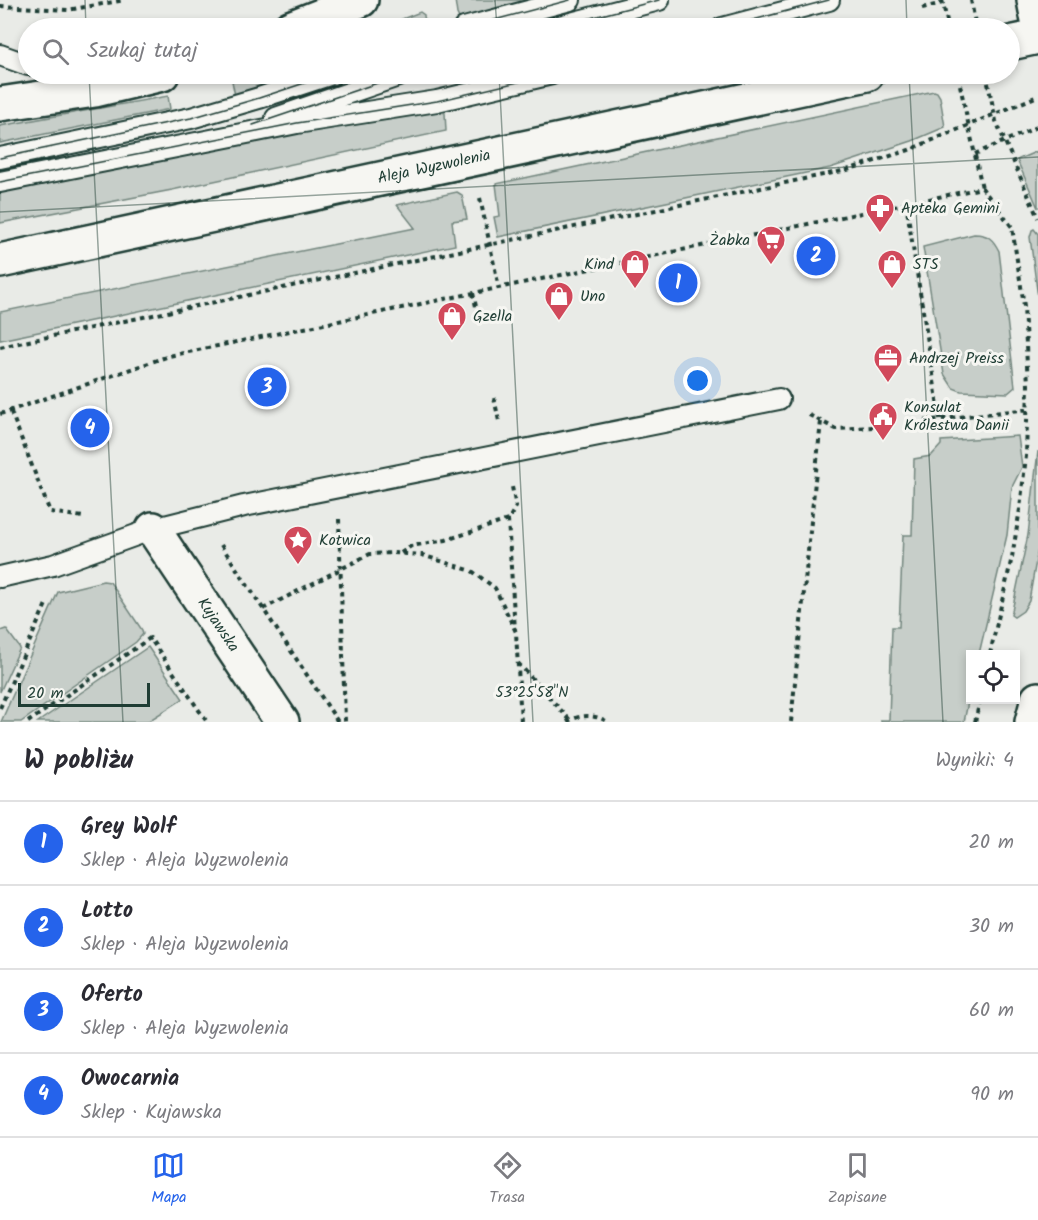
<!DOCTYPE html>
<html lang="pl">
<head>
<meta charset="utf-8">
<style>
  body { margin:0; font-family:Kalam,sans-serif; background:#f7f7f7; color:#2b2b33 }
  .controls { position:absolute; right:18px; bottom:18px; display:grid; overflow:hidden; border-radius:0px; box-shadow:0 3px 9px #0003 }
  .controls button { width:54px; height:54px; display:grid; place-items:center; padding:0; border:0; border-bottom:2px solid #e1e1e2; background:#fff; color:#2b2b33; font:30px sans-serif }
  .scale { position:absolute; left:18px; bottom:15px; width:132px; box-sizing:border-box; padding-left:6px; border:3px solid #1f3d34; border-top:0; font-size:16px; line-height:21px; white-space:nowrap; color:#1f3d34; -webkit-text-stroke:4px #f6f6f2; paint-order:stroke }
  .you { position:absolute; left:698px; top:381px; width:21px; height:21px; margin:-15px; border:4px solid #fff; border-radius:50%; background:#1a73e8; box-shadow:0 0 0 9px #1a73e833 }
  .badge { display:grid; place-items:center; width:39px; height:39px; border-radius:50%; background:#2563eb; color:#fff; font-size:20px; font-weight:700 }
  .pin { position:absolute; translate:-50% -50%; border:3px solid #fff; box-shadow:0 2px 6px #0006 }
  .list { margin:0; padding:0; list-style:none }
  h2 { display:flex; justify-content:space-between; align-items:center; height:78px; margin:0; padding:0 24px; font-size:26px }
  h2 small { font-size:20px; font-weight:400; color:#7c7c81 }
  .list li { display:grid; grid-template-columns:39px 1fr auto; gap:18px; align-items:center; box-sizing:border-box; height:84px; padding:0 24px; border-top:2px solid #e1e1e2 }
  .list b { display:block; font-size:22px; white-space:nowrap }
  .list p { margin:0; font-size:20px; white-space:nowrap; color:#7c7c81 }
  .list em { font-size:20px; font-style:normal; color:#7c7c81 }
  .icon { flex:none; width:33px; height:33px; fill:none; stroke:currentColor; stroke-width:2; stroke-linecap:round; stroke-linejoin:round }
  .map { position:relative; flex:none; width:1038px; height:722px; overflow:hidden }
  .search { position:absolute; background:#fff; box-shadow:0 3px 9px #0003; left:18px; right:18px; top:18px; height:66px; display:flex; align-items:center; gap:15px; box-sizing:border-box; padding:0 21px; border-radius:33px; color:#7c7c81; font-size:22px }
  .sheet { height:414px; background:#fff }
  nav { display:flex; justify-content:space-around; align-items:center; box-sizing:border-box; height:84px; border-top:2px solid #e1e1e2; background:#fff; font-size:16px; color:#7c7c81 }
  nav a { display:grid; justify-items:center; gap:3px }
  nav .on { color:#2563eb }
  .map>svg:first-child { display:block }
  .green { fill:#c7cec9; stroke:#73867e; stroke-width:1.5 }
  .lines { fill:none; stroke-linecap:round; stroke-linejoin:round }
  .lane-casing { stroke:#1f3d34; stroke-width:24 }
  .street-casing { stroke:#1f3d34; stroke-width:38 }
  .secondary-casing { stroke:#1f3d34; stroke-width:38 }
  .path { stroke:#1f3d34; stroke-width:4; stroke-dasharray:4.5 4.5; stroke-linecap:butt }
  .lane { stroke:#f6f6f2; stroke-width:20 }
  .street { stroke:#f6f6f2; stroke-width:33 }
  .secondary { stroke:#f6f6f2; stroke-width:33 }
  .tram { stroke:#1f3d34; stroke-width:1.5 }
  .ticks { fill:none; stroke:#1f3d34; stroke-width:1.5; stroke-opacity:0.45 }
  .labels { text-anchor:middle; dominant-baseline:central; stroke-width:6; stroke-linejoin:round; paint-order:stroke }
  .street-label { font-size:16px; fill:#1f3d34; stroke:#f6f6f2 }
  .poi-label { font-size:16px; fill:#1f3d34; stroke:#f6f6f2; text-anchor:start }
  .ticks-label { font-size:15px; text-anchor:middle; fill:#1f3d34; stroke:#f6f6f2; stroke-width:6; stroke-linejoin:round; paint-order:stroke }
</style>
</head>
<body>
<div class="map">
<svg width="1038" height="722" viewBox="0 0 1038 722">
  <rect width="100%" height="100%" fill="#e9ebe7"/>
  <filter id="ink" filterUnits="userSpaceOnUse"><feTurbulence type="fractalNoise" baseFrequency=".0167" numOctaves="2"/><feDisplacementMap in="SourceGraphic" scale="12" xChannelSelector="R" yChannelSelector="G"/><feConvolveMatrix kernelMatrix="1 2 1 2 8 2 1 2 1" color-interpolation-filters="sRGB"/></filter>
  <g filter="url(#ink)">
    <path class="green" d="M455,0H531L463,19L459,18L457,14Z
      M420,12L424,15L425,28H379Z
      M257,74H303L235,96L232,81Z
      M934,91L937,92L940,97L945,127L912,141L830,168L498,237L494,217L500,216L496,184Z
      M168,96L170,109L0,143V126Z
      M436,110L445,113L446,131L172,190L0,223V192L289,135Z
      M1038,151V208L1017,160Z
      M457,192L462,195L467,219L452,221L455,245L0,340V312L415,228L397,205Z
      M1034,229L1038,234V298L1030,237L1032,230Z
      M974,234C988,234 993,239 999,251L1015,387L1008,393L961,391L953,388L944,374L923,247Z
      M1018,436L1022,467L1012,487L1007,535L979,654H970V692L964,722H881V720H889L892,627H899L903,535H912L914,459L931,456L941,445V441Z
      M1038,451V549L1029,601L1023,611L1014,617L1011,615L1012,611L1028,535Z
      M103,581L110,582L142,630L143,634L136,642L21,722H1L58,592Z
      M6,629L20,648L0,692V631Z
      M148,647L183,699L147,722H38Z"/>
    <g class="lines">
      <g class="lane-casing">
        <path id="lane" d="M464,28L570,0
          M552,28L659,0
          M722,28L829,0
          M0,55L28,65
          M51,74L87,87
          M276,118L404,74
          M0,158L191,118L259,98L332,74
          M0,182L297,123L437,101L552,74
          M0,577L53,565L153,529L244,506L779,399"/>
      </g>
      <g class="street-casing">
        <path id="street" d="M153,529L282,722"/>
      </g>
      <g class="secondary-casing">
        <path id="secondary" d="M1034,0L1038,21
          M290,28L361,0
          M1010,43L1038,37
          M0,104L95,90L162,74
          M0,261L867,74
          M1032,722L1038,699"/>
      </g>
      <path class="path" d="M942,0L948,25
        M971,0L975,23
        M0,6L68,10L125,0
        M922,8L943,3
        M986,74L996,121L1038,218
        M960,85L982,188
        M975,154L1037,127
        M480,198L499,288
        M906,203L940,419
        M473,293L478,316
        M0,347L847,170L909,150L1038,96
        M494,398L499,421
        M11,412L50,512L83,517
        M0,414L169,356L982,188L1012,227L1024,306L1028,385L1026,456L1020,509L1012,557L990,654
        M809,415L836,429L873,427
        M924,421L1028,409
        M339,519L345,722
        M508,520L515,630
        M221,545L338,722
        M401,553L411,546L446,540L508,520L516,507L512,487
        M263,609L370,554L393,553L422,555L472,571L495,588L516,632L521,722
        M518,663L570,720
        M0,708L47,602
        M28,722L150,638L207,722
        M567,722C580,714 595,714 608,722
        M791,722L821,421
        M975,722L980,700"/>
      <use href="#lane" class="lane"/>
      <use href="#street" class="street"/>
      <use href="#secondary" class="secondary"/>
      <path class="tram" d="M464,28L570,0
        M552,28L659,0
        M722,28L829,0
        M253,125L404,74
        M0,158L191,118L259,98L332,74
        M0,182L297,123L437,101L552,74"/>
    </g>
  </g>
  <path class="ticks" d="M85,0L86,28M495,0L497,28M906,0L907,28M89,74L123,722M499,74L533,722M909,74L943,722M0,212L1038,157"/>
  <defs>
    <g id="pharmacy-pin" transform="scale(1.5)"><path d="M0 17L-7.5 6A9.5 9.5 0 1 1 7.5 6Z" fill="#d1495b" stroke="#f6f6f2"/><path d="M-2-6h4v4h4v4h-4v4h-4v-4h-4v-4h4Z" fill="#fff"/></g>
    <g id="supermarket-pin" transform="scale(1.5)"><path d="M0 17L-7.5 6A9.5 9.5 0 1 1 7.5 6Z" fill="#d1495b" stroke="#f6f6f2"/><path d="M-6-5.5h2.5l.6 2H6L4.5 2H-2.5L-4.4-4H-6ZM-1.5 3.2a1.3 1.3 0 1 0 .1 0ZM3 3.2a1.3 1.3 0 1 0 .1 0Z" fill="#fff"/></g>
    <g id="shop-pin" transform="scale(1.5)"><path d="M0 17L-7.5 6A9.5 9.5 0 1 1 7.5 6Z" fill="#d1495b" stroke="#f6f6f2"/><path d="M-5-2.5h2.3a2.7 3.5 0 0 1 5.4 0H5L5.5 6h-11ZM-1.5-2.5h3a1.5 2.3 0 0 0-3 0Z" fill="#fff"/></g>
    <g id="office-pin" transform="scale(1.5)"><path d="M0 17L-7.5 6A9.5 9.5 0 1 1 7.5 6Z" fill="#d1495b" stroke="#f6f6f2"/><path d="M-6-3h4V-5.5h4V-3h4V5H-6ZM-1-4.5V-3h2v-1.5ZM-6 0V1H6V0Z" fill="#fff"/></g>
    <g id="civic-pin" transform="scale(1.5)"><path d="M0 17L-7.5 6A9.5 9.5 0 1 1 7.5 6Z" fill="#d1495b" stroke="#f6f6f2"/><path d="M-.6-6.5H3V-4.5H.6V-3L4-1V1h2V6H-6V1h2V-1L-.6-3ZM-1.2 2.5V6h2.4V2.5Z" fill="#fff"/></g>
    <g id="sight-pin" transform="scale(1.5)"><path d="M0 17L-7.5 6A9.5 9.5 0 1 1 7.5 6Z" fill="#d1495b" stroke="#f6f6f2"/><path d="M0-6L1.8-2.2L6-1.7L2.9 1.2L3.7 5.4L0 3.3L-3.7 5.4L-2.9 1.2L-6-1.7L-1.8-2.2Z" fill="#fff"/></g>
  </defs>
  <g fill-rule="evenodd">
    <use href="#pharmacy-pin" x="880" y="208"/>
    <use href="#supermarket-pin" x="771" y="240"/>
    <use href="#shop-pin" x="635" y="264"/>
    <use href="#shop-pin" x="892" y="264"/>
    <use href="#shop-pin" x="559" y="296"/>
    <use href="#shop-pin" x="452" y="316"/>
    <use href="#office-pin" x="888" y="358"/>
    <use href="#civic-pin" x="883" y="416"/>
    <use href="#sight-pin" x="298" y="540"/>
  </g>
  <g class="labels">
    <g class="street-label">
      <text transform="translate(434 167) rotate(-12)">Aleja Wyzwolenia</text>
      <text transform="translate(218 625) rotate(56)">Kujawska</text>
    </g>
    <g class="poi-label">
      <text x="901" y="208">Apteka Gemini</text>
      <text x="750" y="240" text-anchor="end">Żabka</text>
      <text x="614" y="264" text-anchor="end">Kind</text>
      <text x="913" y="264">STS</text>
      <text x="580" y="296">Uno</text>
      <text x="473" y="316">Gzella</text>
      <text x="909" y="358">Andrzej Preiss</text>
      <text x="904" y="407">Konsulat<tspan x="904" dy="18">Królestwa Danii</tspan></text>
      <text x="319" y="540">Kotwica</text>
    </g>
  </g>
  <g class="ticks-label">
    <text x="532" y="697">53°25'58"N</text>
  </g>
</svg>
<div class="controls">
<button><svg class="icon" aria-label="locate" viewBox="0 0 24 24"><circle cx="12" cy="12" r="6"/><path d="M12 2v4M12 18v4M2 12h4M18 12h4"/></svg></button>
</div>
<div class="scale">20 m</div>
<div class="you"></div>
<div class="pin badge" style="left:678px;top:283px">1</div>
<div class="pin badge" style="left:816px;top:256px">2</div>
<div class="pin badge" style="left:267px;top:387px">3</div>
<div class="pin badge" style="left:90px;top:428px">4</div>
<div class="search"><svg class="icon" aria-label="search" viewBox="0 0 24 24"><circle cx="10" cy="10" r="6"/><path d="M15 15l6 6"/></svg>Szukaj tutaj</div>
</div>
<section class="sheet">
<h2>W pobliżu<small>Wyniki: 4</small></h2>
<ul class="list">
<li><span class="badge">1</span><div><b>Grey Wolf</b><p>Sklep · Aleja Wyzwolenia</p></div><em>20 m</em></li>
<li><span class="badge">2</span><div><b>Lotto</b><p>Sklep · Aleja Wyzwolenia</p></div><em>30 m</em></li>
<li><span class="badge">3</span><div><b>Oferto</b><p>Sklep · Aleja Wyzwolenia</p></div><em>60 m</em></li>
<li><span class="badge">4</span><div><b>Owocarnia</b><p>Sklep · Kujawska</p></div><em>90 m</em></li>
</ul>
</section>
<nav>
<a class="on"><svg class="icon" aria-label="map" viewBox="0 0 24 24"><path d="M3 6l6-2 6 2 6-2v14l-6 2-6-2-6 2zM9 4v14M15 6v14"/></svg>Mapa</a>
<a><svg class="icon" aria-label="directions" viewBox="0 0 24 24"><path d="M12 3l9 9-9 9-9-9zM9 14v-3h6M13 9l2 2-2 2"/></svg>Trasa</a>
<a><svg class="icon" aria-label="saved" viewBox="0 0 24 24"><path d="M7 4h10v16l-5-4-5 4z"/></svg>Zapisane</a>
</nav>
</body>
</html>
